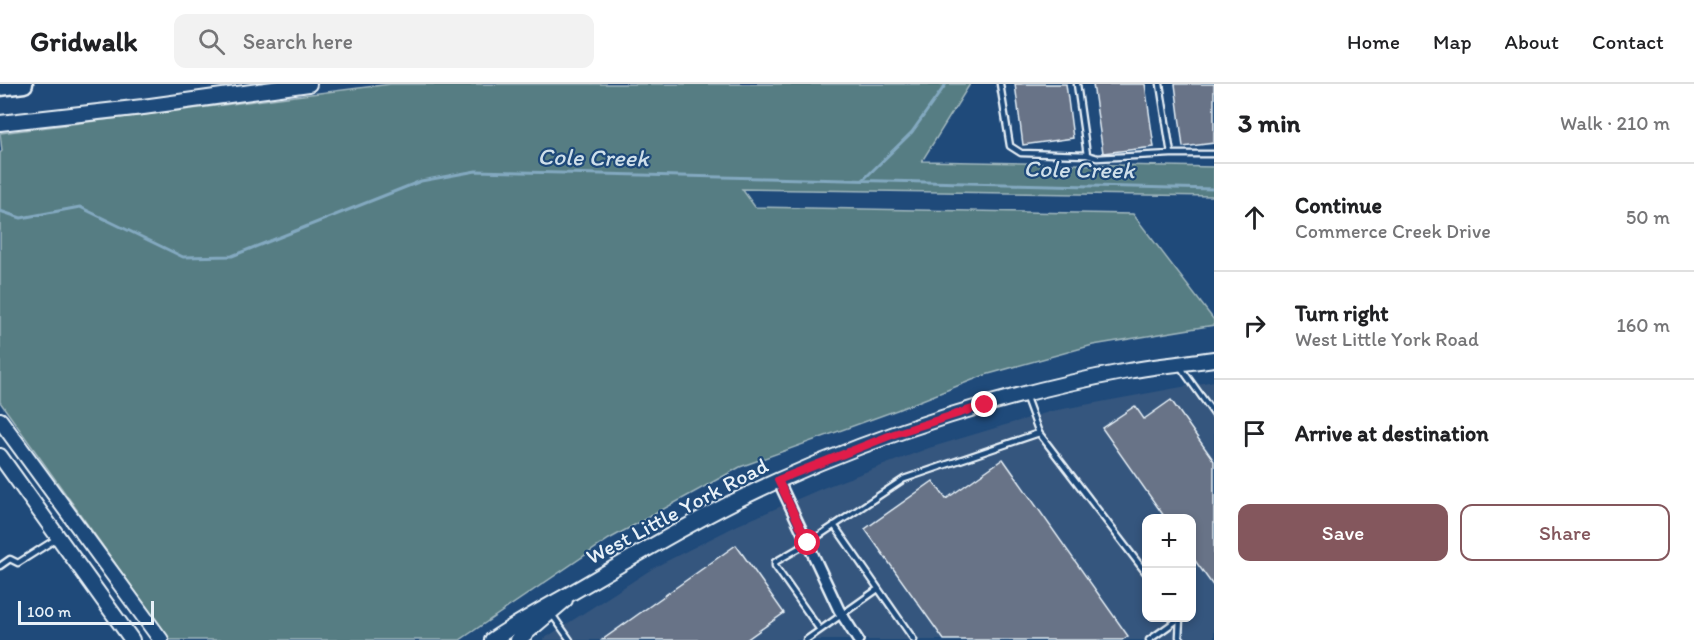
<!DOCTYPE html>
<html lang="en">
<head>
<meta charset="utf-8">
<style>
  body { margin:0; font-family:Itim,sans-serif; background:#f2f2f2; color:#202124 }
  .controls { position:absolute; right:18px; bottom:18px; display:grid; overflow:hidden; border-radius:12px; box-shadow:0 3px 9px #0003 }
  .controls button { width:54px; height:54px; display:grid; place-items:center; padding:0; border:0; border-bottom:2px solid #e0e0e0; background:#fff; color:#202124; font:30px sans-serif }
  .scale { position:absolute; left:18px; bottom:15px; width:136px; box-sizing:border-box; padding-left:6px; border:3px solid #e8f1f8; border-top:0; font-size:16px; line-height:21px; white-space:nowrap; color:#e8f1f8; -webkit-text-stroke:4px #1f4a7a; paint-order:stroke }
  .stop { position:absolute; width:18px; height:18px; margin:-14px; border:4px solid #e11d48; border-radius:50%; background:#fff }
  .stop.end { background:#e11d48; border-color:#fff; box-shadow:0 2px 6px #0008 }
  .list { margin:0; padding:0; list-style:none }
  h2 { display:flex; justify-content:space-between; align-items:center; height:78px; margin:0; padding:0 24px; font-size:26px }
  h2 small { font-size:20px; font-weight:400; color:#757577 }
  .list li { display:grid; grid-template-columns:39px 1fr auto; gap:18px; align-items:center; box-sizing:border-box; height:108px; padding:0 24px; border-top:2px solid #e0e0e0 }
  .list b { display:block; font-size:22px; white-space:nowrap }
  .list p { margin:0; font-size:20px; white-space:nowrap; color:#757577 }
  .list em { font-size:20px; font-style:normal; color:#757577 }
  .actions { display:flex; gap:12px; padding:18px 24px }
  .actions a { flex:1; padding:14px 0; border:2px solid #84575d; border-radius:12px; text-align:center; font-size:21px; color:#84575d }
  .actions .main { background:#84575d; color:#fff }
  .icon { flex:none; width:33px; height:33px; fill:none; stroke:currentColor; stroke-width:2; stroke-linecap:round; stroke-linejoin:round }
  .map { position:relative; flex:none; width:1214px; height:556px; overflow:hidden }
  header { display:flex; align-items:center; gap:36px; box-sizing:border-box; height:84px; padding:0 30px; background:#fff; border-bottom:2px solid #e0e0e0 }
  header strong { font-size:28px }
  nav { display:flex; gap:33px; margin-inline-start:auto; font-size:21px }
  .search { width:420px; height:54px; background:#f2f2f2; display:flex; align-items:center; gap:15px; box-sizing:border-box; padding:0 21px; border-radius:12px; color:#757577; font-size:22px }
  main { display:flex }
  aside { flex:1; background:#fff }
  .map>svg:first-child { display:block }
  .built { fill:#35567e; fill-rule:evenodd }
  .green { fill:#577d83; stroke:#a0b7be; stroke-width:1.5 }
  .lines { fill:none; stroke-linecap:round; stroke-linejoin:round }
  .stream { stroke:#83a9c0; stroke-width:3 }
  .building { fill:#677387; stroke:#e8f1f8; stroke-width:1.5 }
  .service-casing { stroke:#e8f1f8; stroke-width:9 }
  .minor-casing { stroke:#e8f1f8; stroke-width:14 }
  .secondary-casing { stroke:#e8f1f8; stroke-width:18 }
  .motorway-casing { stroke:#e8f1f8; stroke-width:21 }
  .service { stroke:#1f4a7a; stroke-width:4.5 }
  .minor { stroke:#1f4a7a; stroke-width:9 }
  .secondary { stroke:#1f4a7a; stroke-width:14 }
  .motorway { stroke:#1f4a7a; stroke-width:16 }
  .route { stroke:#e11d48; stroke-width:8 }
  .labels { text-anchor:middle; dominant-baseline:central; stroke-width:4.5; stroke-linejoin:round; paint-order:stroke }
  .street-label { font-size:22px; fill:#e8f1f8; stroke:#1f4a7a }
  .water-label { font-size:24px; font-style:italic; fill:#cfdfea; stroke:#1f4a7a }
</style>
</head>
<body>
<header>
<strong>Gridwalk</strong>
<div class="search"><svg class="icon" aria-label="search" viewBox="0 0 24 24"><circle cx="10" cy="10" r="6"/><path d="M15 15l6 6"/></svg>Search here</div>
<nav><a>Home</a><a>Map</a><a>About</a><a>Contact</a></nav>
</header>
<main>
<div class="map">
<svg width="1214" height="556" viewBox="0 0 1214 556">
  <rect width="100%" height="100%" fill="#1f4a7a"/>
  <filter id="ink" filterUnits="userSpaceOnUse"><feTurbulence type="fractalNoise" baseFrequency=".0167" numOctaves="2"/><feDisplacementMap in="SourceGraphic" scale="12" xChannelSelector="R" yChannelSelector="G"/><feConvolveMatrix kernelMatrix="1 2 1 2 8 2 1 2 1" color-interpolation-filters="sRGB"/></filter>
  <g filter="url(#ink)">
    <path class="built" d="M1214,297V556H542L655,483L738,441L823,404L929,364L1052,327ZM1146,434H1192V534H1146Z"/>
    <path class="green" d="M391,0H970L922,77L1214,83V112L742,105L755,123L1133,130L1214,236V241L1093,261L985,291L897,326L740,383L609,455L460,556H170L0,318V69L2,67L0,49Z"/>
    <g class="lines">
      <path class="stream" d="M863,96L912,48L946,0
        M0,127L21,134L80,123L183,173L232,172L421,97L476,87L1214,105"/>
    </g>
    <path class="building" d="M1015,0H1066L1073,54L1023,61Z
      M1093,0H1145L1154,63L1103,69Z
      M1175,0H1214V59L1183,63Z
      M1171,316L1214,377V503L1191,471V435H1166L1102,344L1135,322L1144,335Z
      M1003,375L1128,552L1122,556H944L865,445L933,397L946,415Z
      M736,461L784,529L746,556H602Z"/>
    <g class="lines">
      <g class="service-casing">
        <path id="service" d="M1000,0L1010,62L1021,69L1087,71
          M1077,0L1087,71L1097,74L1171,70
          M1160,0L1171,70H1214
          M1179,281L1214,330
          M1025,311L1039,349L1146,489
          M834,441L914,556
          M0,482L10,475L18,479L56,455
          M551,529L570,556
          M1180,534L1179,553L1182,556
          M820,546L775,482V478L808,459L904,395L1039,349
          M806,556L878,505
          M1149,556L1180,534"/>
      </g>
      <g class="minor-casing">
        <path id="minor" d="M778,396L839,526L858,556"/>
      </g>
      <g class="secondary-casing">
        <path id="secondary" d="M0,39L143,23L309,0
          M0,336L161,556
          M0,372L132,556
          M492,556C520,537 549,522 578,505C643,467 708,428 777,397C885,348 1012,308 1128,287C1157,282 1186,279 1214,275
          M518,556L565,516"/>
      </g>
      <g class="motorway-casing">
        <path id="motorway" d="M0,3L24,0"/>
      </g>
      <use href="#service" class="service"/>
      <use href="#minor" class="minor"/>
      <use href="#secondary" class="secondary"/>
      <use href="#motorway" class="motorway"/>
    </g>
  </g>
  <g class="lines" filter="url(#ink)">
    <path class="route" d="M808,459L778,396L894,350L985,321"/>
  </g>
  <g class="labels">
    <g class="street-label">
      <text transform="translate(677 427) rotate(-28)">West Little York Road</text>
    </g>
    <g class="water-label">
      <text transform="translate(593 73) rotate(1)">Cole Creek</text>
      <text transform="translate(1079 85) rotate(1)">Cole Creek</text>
    </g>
  </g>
</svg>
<div class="controls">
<button>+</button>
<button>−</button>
</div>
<div class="scale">100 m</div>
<div class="stop" style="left:808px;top:459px"></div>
<div class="stop end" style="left:985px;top:321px"></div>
</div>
<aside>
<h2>3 min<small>Walk · 210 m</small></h2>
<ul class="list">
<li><svg class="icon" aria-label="ahead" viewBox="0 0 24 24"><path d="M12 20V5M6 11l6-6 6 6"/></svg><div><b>Continue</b><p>Commerce Creek Drive</p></div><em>50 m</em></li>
<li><svg class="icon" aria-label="right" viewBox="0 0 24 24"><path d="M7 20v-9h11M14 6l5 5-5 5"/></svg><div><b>Turn right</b><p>West Little York Road</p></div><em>160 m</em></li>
<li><svg class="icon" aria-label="arrive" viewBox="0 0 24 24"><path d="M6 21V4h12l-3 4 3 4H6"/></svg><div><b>Arrive at destination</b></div></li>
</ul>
<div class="actions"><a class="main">Save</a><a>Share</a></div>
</aside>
</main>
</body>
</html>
